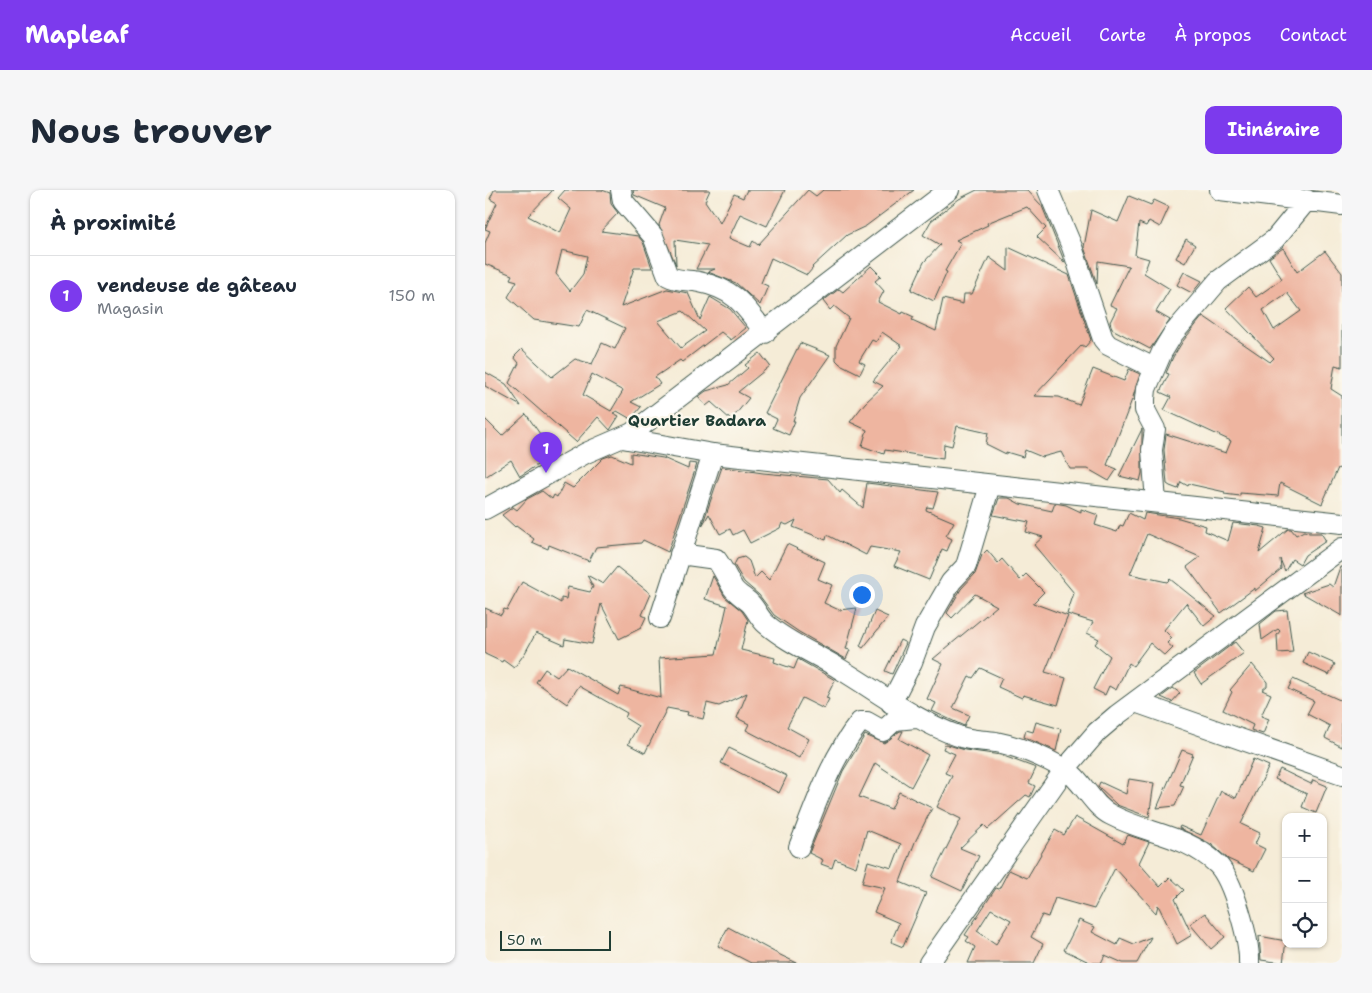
<!DOCTYPE html>
<html lang="fr">
<head>
<meta charset="utf-8">
<style>
  body { margin:0; font-family:"Shantell Sans",sans-serif; background:#f6f6f7; color:#1f2937 }
  .controls { position:absolute; right:15px; bottom:15px; display:grid; overflow:hidden; border-radius:10px; box-shadow:0 1px 4px #0004 }
  .controls button { width:45px; height:45px; display:grid; place-items:center; padding:0; border:0; border-bottom:1px solid #e0e1e3; background:#fff; color:#1f2937; font:25px sans-serif }
  .scale { position:absolute; left:15px; bottom:12px; width:111px; box-sizing:border-box; padding-left:5px; border:2px solid #1f3d34; border-top:0; font-size:14px; line-height:18px; white-space:nowrap; color:#1f3d34; -webkit-text-stroke:4px #fbf7ec; paint-order:stroke }
  .you { position:absolute; left:376px; top:404px; width:18px; height:18px; margin:-12px; border:4px solid #fff; border-radius:50%; background:#1a73e8; box-shadow:0 0 0 8px #1a73e833 }
  .badge { display:grid; place-items:center; width:32px; height:32px; border-radius:50%; background:#7c3aed; color:#fff; font-size:16px; font-weight:700 }
  .pin { position:absolute; translate:-50% -41px; filter:drop-shadow(0 1px 2px #0008) }
  .pin::after { content:''; position:absolute; top:26px; width:18px; height:15px; background:inherit; clip-path:polygon(0 0,100% 0,50% 100%) }
  .list { margin:0; padding:0; list-style:none }
  h2 { display:flex; justify-content:space-between; align-items:center; height:65px; margin:0; padding:0 20px; font-size:21px }
  h2 small { font-size:16px; font-weight:400; color:#747a83 }
  .list li { display:grid; grid-template-columns:32px 1fr auto; gap:15px; align-items:center; box-sizing:border-box; height:80px; padding:0 20px; border-top:1px solid #e0e1e3 }
  .list b { display:block; font-size:19px; white-space:nowrap }
  .list p { margin:0; font-size:16px; white-space:nowrap; color:#747a83 }
  .list em { font-size:16px; font-style:normal; color:#747a83 }
  .icon { flex:none; width:28px; height:28px; fill:none; stroke:currentColor; stroke-width:2; stroke-linecap:round; stroke-linejoin:round }
  .map { position:relative; flex:none; width:857px; height:773px; overflow:hidden; border-radius:10px }
  header { display:flex; align-items:center; gap:30px; box-sizing:border-box; height:70px; padding:0 25px; background:#7c3aed; color:#fff }
  header strong { font-size:24px }
  nav { display:flex; gap:28px; margin-inline-start:auto; font-size:18px }
  .intro { display:flex; align-items:center; justify-content:space-between; box-sizing:border-box; height:120px; padding:0 30px }
  h1 { margin:0; font-size:35px }
  .button { padding:12px 22px; border-radius:10px; background:#7c3aed; color:#fff; font-size:18px; font-weight:700 }
  main { display:flex; gap:30px; padding:0 30px }
  aside { flex:1; background:#fff; border-radius:10px; box-shadow:0 1px 4px #0004 }
  .map>svg:first-child { display:block }
  .building { fill:#eeb5a0; fill-rule:evenodd }
  .lines { fill:none; stroke-linecap:round; stroke-linejoin:round }
  .minor-casing { stroke:#3f574c; stroke-width:22 }
  .minor { stroke:#fff; stroke-width:20 }
  .labels { text-anchor:middle; dominant-baseline:central; stroke-width:4.5; stroke-linejoin:round; paint-order:stroke }
  .quarter-label { font-size:16px; font-weight:bold; fill:#1f3d34; stroke:#fbf7ec }
</style>
</head>
<body>
<header>
<strong>Mapleaf</strong>
<nav><a>Accueil</a><a>Carte</a><a>À propos</a><a>Contact</a></nav>
</header>
<div class="intro"><h1>Nous trouver</h1><a class="button">Itinéraire</a></div>
<main>
<aside>
<h2>À proximité<small></small></h2>
<ul class="list">
<li><span class="badge">1</span><div><b>vendeuse de gâteau</b><p>Magasin</p></div><em>150 m</em></li>
</ul>
</aside>
<div class="map">
<svg width="857" height="773" viewBox="0 0 857 773">
  <rect width="100%" height="100%" fill="#fbf7ec"/>
  <filter id="ink" filterUnits="userSpaceOnUse"><feTurbulence type="fractalNoise" baseFrequency=".02" numOctaves="2"/><feDisplacementMap in="SourceGraphic" scale="10" xChannelSelector="R" yChannelSelector="G"/><feConvolveMatrix kernelMatrix="1 2 1 2 8 2 1 2 1" color-interpolation-filters="sRGB"/></filter>
  <filter id="wash" filterUnits="userSpaceOnUse"><feTurbulence type="fractalNoise" baseFrequency=".0096" numOctaves="4" result="noise"/><feDisplacementMap in="SourceGraphic" scale="20" xChannelSelector="R" yChannelSelector="G"/><feGaussianBlur stdDeviation="1.12" result="paint"/><feColorMatrix in="noise" values="0 0 0 0 0 0 0 0 0 0 0 0 0 0 0 0 0 1.4 0 .05"/><feComposite in="paint" operator="in"/></filter>
  <g filter="url(#wash)">
    <rect width="100%" height="100%" fill="#f5ecd7"/>
    <g id="blocks">
      <path class="building" d="M9,0H68L43,26L75,43L86,19L73,8L80,0H117L125,3L126,14L133,23L116,41L153,46L158,52L167,78H149L136,117L182,99L203,103L215,130L225,107L245,119L261,138L246,150L236,142L197,172L195,170L170,187L175,194L146,212L156,217L146,229L132,221L128,223L134,226L125,240L113,227L91,252L24,193L34,173L29,167L37,159L67,187L90,169L107,174L117,153L130,159L140,138L102,120L94,137L49,130L23,107L32,91L25,89L27,85L0,74V53L5,41L0,39L12,13L5,9ZM77,60L102,66L98,84L85,101L71,84ZM198,121L220,141L196,158L173,131ZM107,184L138,201L126,221L98,205Z
        M148,0H225L220,11L235,33L249,4L258,8L262,0H300L282,36L255,24L244,48L265,57L268,51L273,55L323,0L331,6L338,0H429L381,36L362,45L327,77L328,78L322,85L286,68L276,93L283,96L275,115L251,93L223,82L230,79H211L223,55L190,50L191,75L174,35L180,18L149,5Z
        M492,0H542L557,16L580,73L552,47L561,38L542,17L502,33L503,35L471,50L476,53L460,81L462,82L449,111L426,100L439,72L455,55L438,45L446,31L474,9Z
        M644,6L666,15L669,10L684,17L675,37L664,31L661,36L654,33L650,65L664,69L659,83L685,99L671,122L685,130L665,159L627,139L625,132L632,118L625,115L644,76L613,71L612,94L599,57L606,20L633,32Z
        M701,49L710,55L700,73L691,68Z
        M523,57L584,85L606,150L600,157L597,155L549,206L574,207L594,215L608,179L639,191L644,179L655,184L648,207L622,275L632,279L624,291L603,279H585L576,262L557,267L540,260L538,267L521,262V264L501,254L503,243L472,236L467,256L459,254L458,269L400,260L399,264L377,256L382,240L365,232L380,213L398,196L388,191L417,156L397,142L391,152L387,150L374,171L380,174L375,184L355,174L351,170V156L364,128L349,116L345,120L338,111L354,99L358,102L386,76L396,86L390,91L399,101L393,112L417,124L418,122L429,127L427,130L451,141L458,109L478,114L479,104H487L504,67L523,81Z
        M798,58L812,82L840,61L857,83V177L850,175L846,199L857,206V280L853,278L837,314L795,293L793,306L755,303V306L739,304L740,302L704,294L703,296L696,292L693,299L685,296L682,294L679,260L681,244L741,263L746,251L679,220L686,207L675,202L684,184L681,183L688,167L698,151L718,126L785,172L789,168L741,118L763,97L771,107L797,89L784,68ZM802,103L816,121L789,140L778,120Z
        M699,82L717,91L707,103L692,95Z
        M315,153L345,165L315,208L308,231H310L304,245L288,238L292,229L280,223Z
        M275,163L285,176L253,202L264,208L246,230L226,212L221,216L213,207L221,201L243,195L263,178L260,175Z
        M0,182L21,194L36,216L0,196Z
        M41,224L69,264L35,286L26,270L0,287V229L17,246Z
        M657,239V283L655,291L634,286Z
        M146,263L178,268L203,279L204,273L212,274L183,362L158,350L156,353L111,357L104,371L64,355L63,359L47,352L49,349L31,336L30,337L17,325L28,317L32,320L42,309L57,301L67,309L69,305L72,307L79,293L88,298L118,268L127,265L146,273Z
        M237,277L278,283L343,289L355,303L357,300L378,318L382,293L453,302L448,318L442,317L441,320L469,332L461,346L467,349L462,361L457,359L444,390L409,376L416,362L385,357L381,365L342,345L341,350L308,337L311,330L302,335L297,333L295,338L265,353L258,340L248,345L245,339L235,344L224,324L217,336Z
        M514,308H524L535,314L567,321L570,313L581,315L596,322V319L613,325L610,335L632,342L635,335L638,336L644,323L658,330L660,323L694,328L721,336L720,341L743,351L748,333L774,336L781,338L774,363L803,339H806L811,345L819,341L824,343H836L841,351L820,365L815,374L807,369L800,381L795,369L796,379L770,401V398L736,423L702,377L715,367L662,344L645,384L682,392L685,389L731,426L719,436L701,413L679,440L687,448L682,453L688,458L680,466L665,453L648,476L644,473L631,500L624,496L620,505L608,499L625,466L610,454L614,449L602,443L608,432L582,424L589,403L549,355L558,347L541,342L544,332L508,325Z
        M302,354L340,372L333,389L347,395L339,413L354,420L372,418L361,459L365,460L361,469L314,442L289,425L274,405L259,392L249,375L252,369L259,367L264,371L270,388L276,382L284,390Z
        M502,360L513,373L517,369L535,390L541,384L559,402L548,413L583,426L560,482L581,488L573,515L538,505L537,508L513,497L517,488L495,478L488,488L484,486L468,518L484,525L479,536L447,521L451,513L442,509L458,474L448,469L512,416L490,404L467,428L462,423L476,399L490,384L497,365Z
        M132,377L166,404L157,425L161,427L156,438L134,449L116,414L107,454L80,449L79,455L51,443L40,463L29,478L18,470L17,472L0,464V418L16,425L19,419L22,420L37,392L76,413V408L81,409L83,397L105,402L108,397L102,385L118,394Z
        M855,377H857V426L817,403L844,394L848,397Z
        M228,386L240,407L257,421L263,430L256,460L290,468L289,472L309,479L313,469L350,490L341,508L344,509L339,519L317,508L302,537L324,549L314,568L261,540L264,534L252,528L262,503L234,516L222,513L218,529L202,525L203,522L182,518L160,563L143,554L153,536L140,528L142,523L94,496L82,514L51,492L60,479L72,487L82,476L133,505L136,497L176,508L174,468L231,464L242,416L220,409Z
        M802,420L808,462L793,463L792,445L795,441L793,439L777,450L775,434L791,421Z
        M390,421L403,427L378,458L375,456Z
        M415,450L421,453L407,484L400,481Z
        M750,452L759,463L716,494L709,483Z
        M823,462L850,474L844,485L818,473Z
        M767,474L782,492V496L777,500L786,504L776,526L784,529L778,544L766,540L768,535L738,520L747,502L745,500Z
        M808,489L857,511V557L840,548L845,536L822,524L829,511L803,499Z
        M688,498L695,503L687,512L676,507Z
        M551,532L576,539L571,561L539,547L541,540L548,542Z
        M415,541H418L414,549L443,565L426,597L390,573L374,607L406,619L414,602L447,618L430,652L415,692L441,703L418,757L406,752L414,733L389,722L400,698L377,693L383,671L407,678L416,654L382,640L371,677L350,669L347,678L336,674L338,670L324,663L358,581L380,545L399,553Z
        M460,554L480,560L516,565L551,578L544,593L550,596L545,607L541,605L503,639L499,635L475,658L494,666L477,701L447,687L476,629L452,617L467,586L460,583L470,564L458,559Z
        M244,558L302,586L294,603L236,573Z
        M697,560L708,564L695,595L699,596L690,616L672,618Z
        M768,569L784,576L756,634L775,643L770,654L780,659L769,681L743,669L726,654L694,638L695,636L716,645L736,601L751,608Z
        M795,579L826,594L828,590L842,596L831,623L817,617L822,604L790,589Z
        M644,589L669,593L664,627L632,615L613,597L615,592L641,604Z
        M590,627L638,654L643,645L664,652L654,673L675,697L685,687L699,700L690,709L707,745L692,754L673,715L671,723L630,678L609,719L570,708L563,727L557,725L546,747L558,754L549,773H483L490,757L481,751L484,747L480,745L511,698L514,699L524,680L542,688L570,640L579,645ZM506,719L526,730L511,754L492,741Z
        M720,723L740,747L726,759L705,734Z
        M594,730L610,737L607,742L632,755L635,748L649,754L666,747L652,773H638L620,765L616,773H606L579,760Z
        M243,737L291,763L312,773H266L233,756Z
        M774,746L801,751L798,773L776,770Z"/>
    </g>
  </g>
  <g filter="url(#ink)">
    <use href="#blocks" fill-opacity="0" stroke="#3f574c" stroke-width="1"/>
    <g class="lines">
      <g class="minor-casing">
        <path id="minor" d="M136,0L138,11L168,46L183,86C192,91 204,90 214,92C250,99 259,115 280,143
          M563,0L587,57L618,149L623,155L669,178
          M735,0L857,15
          M137,248L228,264L857,333
          M671,312L667,260L670,239L660,220V209L661,199L677,162L688,144L733,91L790,49L822,10
          M0,319L101,263L147,243L464,0
          M195,364L231,369C238,378 242,388 248,398C252,404 260,408 265,413C271,419 274,428 281,434C303,453 331,464 355,479C395,503 429,530 473,546C485,551 498,550 511,552C532,556 558,567 578,578C597,588 606,615 626,625C662,644 700,644 732,674C748,689 765,751 764,773
          M175,428L228,264
          M650,512L857,585
          M406,513L427,472L440,437L466,392L481,376L505,295
          M314,657C331,614 346,568 375,532H382L398,541L410,530L431,528
          M444,773L580,579L612,542L632,525L857,358"/>
      </g>
      <use href="#minor" class="minor"/>
    </g>
  </g>
  <g class="labels">
    <g class="quarter-label">
      <text x="212" y="230">Quartier Badara</text>
    </g>
  </g>
</svg>
<div class="controls">
<button>+</button>
<button>−</button>
<button><svg class="icon" aria-label="locate" viewBox="0 0 24 24"><circle cx="12" cy="12" r="6"/><path d="M12 2v4M12 18v4M2 12h4M18 12h4"/></svg></button>
</div>
<div class="scale">50 m</div>
<div class="you"></div>
<div class="pin badge" style="left:61px;top:283px">1</div>
</div>
</main>
</body>
</html>
